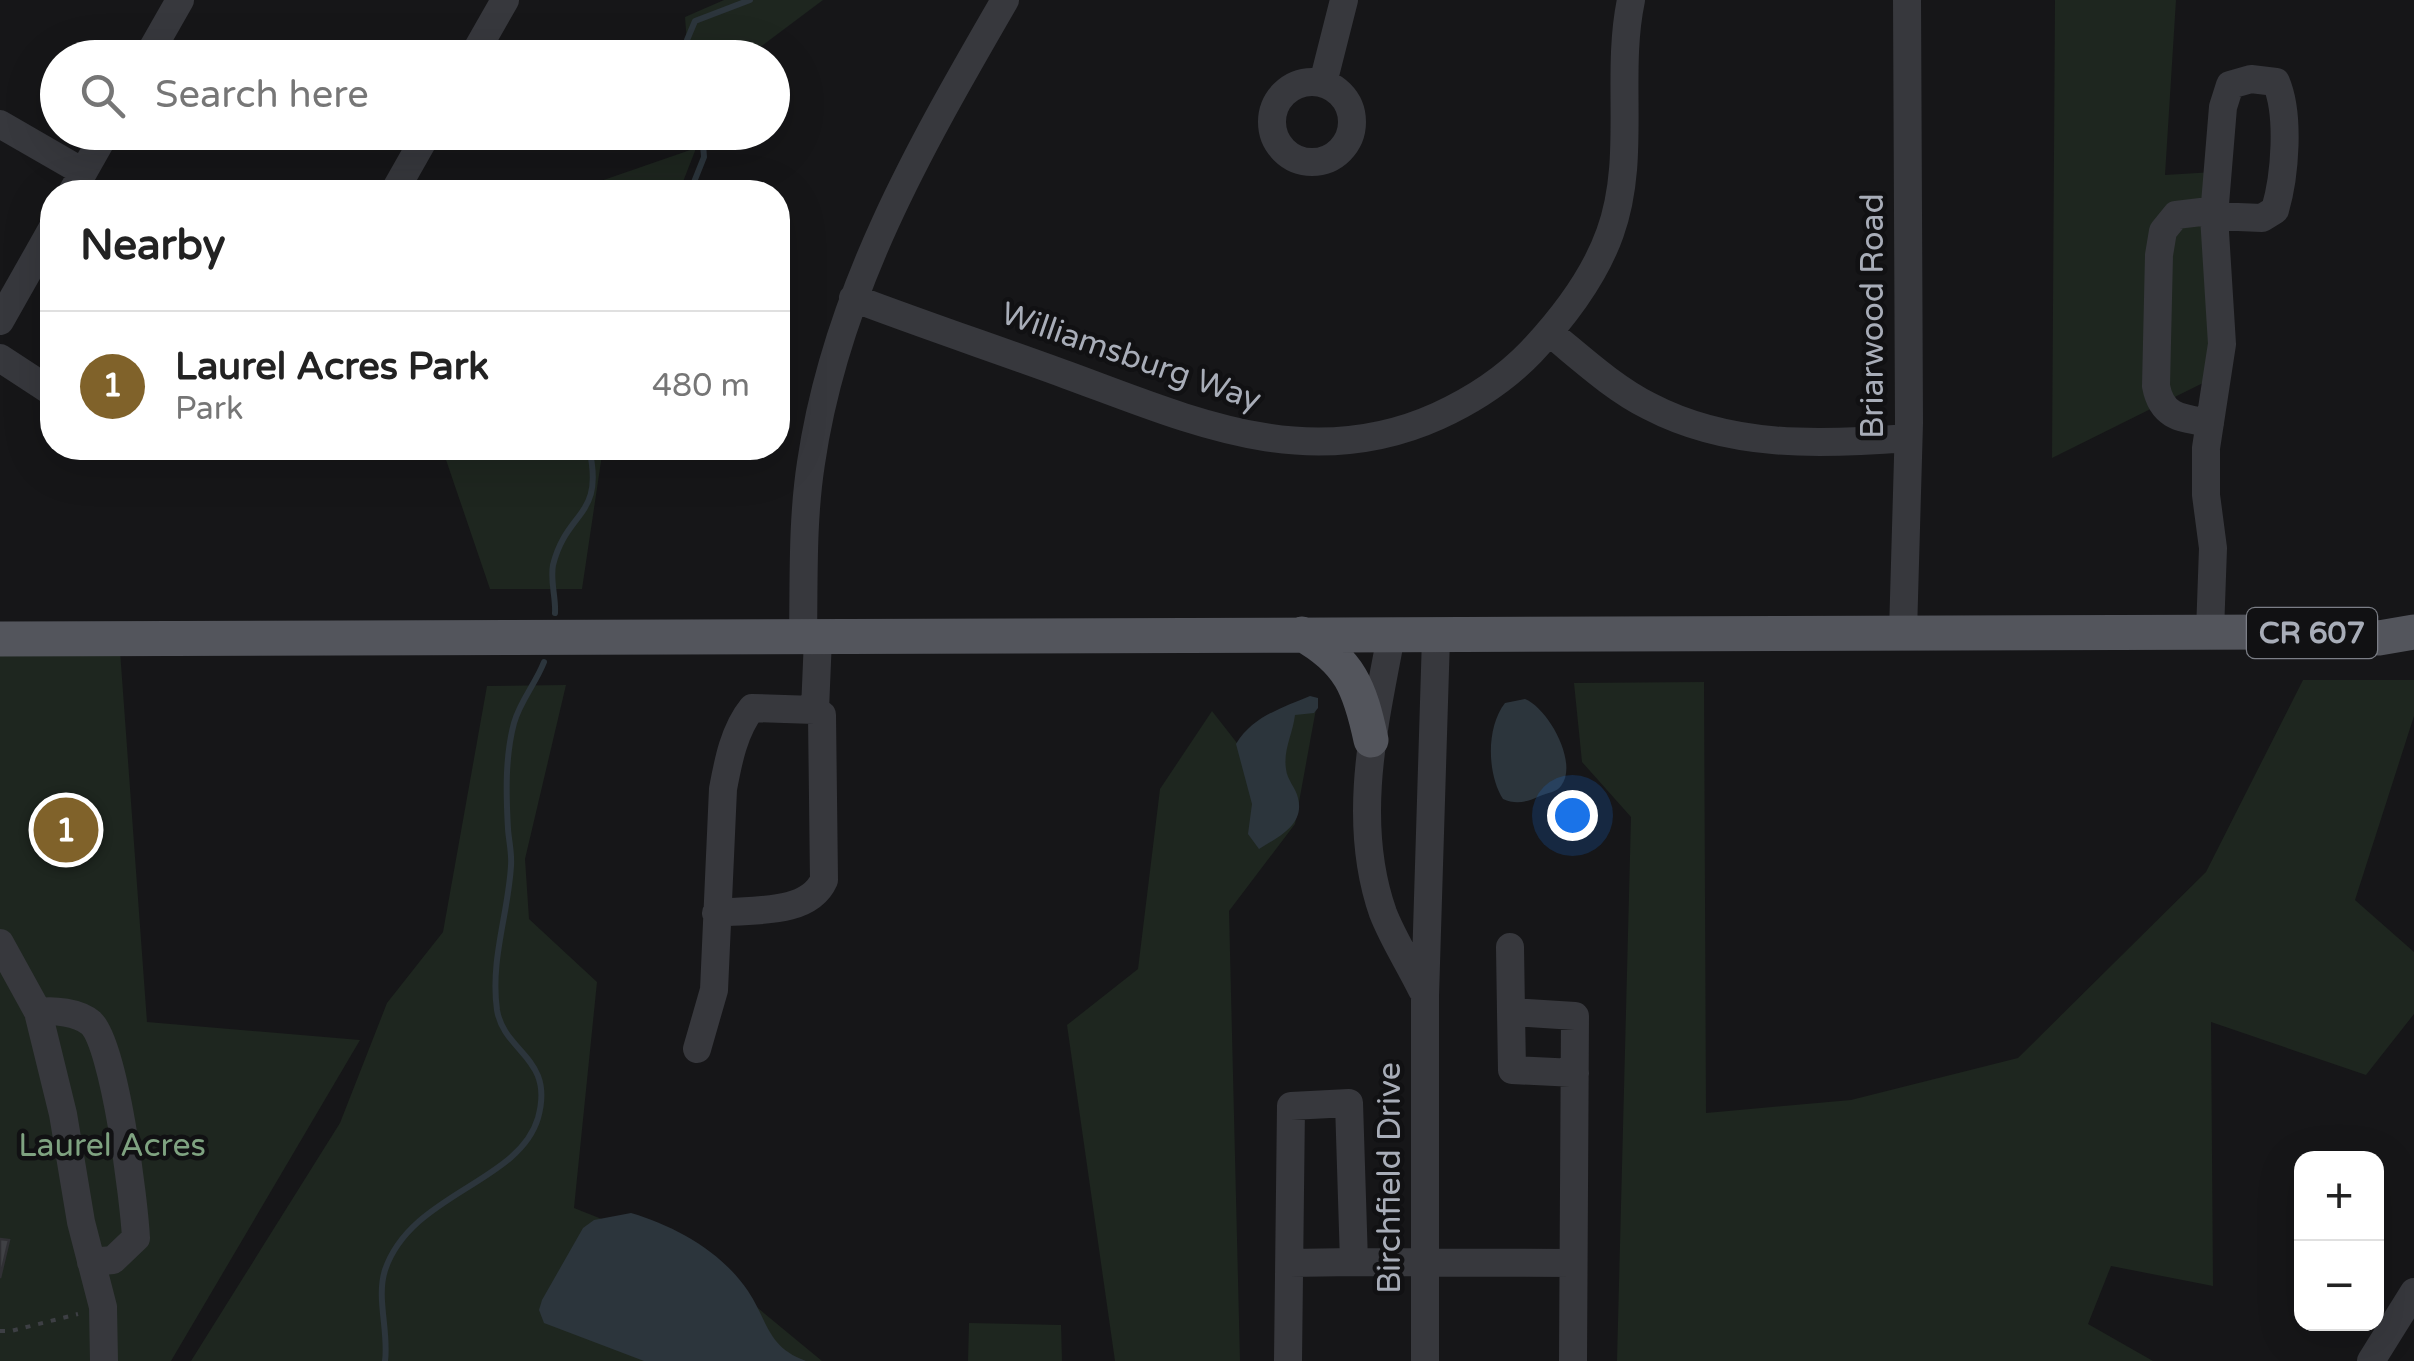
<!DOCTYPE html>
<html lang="en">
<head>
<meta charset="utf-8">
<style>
  body { margin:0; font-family:"Varela Round",sans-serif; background:#f2f2f2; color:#222 }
  .controls { position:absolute; right:30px; bottom:30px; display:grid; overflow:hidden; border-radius:20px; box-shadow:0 10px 40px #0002 }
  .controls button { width:90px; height:90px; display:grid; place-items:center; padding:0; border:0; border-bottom:2px solid #e0e0e0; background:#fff; color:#222; font:50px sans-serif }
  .you { position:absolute; left:1572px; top:815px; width:35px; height:35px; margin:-25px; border:8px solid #fff; border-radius:50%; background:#1a73e8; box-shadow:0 0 0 15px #1a73e833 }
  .badge { display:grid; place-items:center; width:65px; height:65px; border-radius:50%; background:#80622a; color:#fff; font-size:32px; font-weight:700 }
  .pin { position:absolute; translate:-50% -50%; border:5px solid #fff; box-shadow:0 2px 10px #0006 }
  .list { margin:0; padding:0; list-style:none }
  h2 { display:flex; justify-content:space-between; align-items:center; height:130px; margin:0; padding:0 40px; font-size:42px }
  h2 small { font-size:32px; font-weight:400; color:#767676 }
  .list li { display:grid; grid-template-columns:65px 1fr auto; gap:30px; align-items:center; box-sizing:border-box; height:150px; padding:0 40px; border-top:2px solid #e0e0e0 }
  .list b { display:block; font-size:38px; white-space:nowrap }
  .list p { margin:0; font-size:32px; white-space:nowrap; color:#767676 }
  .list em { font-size:32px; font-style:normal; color:#767676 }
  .icon { flex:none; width:55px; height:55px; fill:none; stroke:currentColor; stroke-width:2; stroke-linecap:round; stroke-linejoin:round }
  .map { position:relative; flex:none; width:2414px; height:1361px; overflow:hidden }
  .search { position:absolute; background:#fff; box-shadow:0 10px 40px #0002; left:40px; top:40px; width:750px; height:110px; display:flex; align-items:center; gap:25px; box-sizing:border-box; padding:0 35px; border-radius:55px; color:#767676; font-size:38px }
  .panel { position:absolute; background:#fff; box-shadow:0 10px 40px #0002; left:40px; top:180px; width:750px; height:280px; border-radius:40px }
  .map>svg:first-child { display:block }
  .green { fill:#1e261f }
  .water { fill:#2c353c }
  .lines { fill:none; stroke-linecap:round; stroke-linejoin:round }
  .stream { stroke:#2c353c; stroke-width:6 }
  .building { fill:#404145; stroke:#303034; stroke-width:2.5 }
  .path { stroke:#3d3f44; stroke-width:4; stroke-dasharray:5 8; stroke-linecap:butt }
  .minor { stroke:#37383d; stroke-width:28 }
  .major { stroke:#53555c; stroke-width:35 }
  .labels { text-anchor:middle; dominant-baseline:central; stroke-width:9; stroke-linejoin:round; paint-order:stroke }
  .shield { fill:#111113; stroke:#7b7e86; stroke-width:2.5 }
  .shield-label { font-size:30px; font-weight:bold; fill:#a8adb8 }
  .street-label { font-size:32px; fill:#a8adb8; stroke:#111113 }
  .park-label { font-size:32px; fill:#7fa381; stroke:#111113 }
</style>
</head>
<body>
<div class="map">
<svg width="2414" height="1361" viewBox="0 0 2414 1361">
  <rect width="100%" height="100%" fill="#161618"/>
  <path class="green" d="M724,0H823L747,57H688L685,17Z
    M2055,0H2176L2165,175L2230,171L2213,378L2052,458Z
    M695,133H702L679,192H569L696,148Z
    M442,448H603L582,589H490Z
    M119,637L147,1022L360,1040L171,1361H0V638Z
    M2303,680H2414V716L2355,900L2414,952V1014L2366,1075L2211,1022L2213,1286L2111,1266L2088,1324L2153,1361H1617L1631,817L1582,762L1574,683L1704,682L1706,1113L1851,1100L2018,1058L2206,872Z
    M566,685L525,859L529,919L597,982L574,1208L695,1256L822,1361H191L340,1123L387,1003L443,932L487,686Z
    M1318,698L1295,824L1229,911L1240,1361H1115L1067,1025L1138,969L1160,789L1212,711L1237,743Z
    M969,1323L1061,1325L1062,1361H968Z"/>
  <path class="water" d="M1310,696L1318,698V708L1314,713L1295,715C1293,733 1283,750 1286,769C1287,780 1296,788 1298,798C1305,825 1278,837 1259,849L1248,834L1252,804L1236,744C1253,716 1282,708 1310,696Z
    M1525,699C1548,708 1579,763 1561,786C1557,792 1547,793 1540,796C1527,802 1516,805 1503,799C1487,774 1486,727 1505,703Z
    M631,1213C675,1226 722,1252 748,1291C768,1321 767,1347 806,1361H644L544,1323L539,1310L542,1300L583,1228L594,1220Z"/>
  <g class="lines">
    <path class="stream" d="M689,58L687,40L695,21L750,0
      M690,192L704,157L702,132
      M555,613C556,597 550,581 553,565C567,509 605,518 589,448
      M385,1361C389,1332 376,1298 385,1270C411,1193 519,1183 538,1118C555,1057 504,1053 497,1010C490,960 508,915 511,866C512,853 509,842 508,829C506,794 505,757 514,723C520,701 536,683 544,662"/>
  </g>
  <path class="building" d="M0,1239L9,1240L0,1278Z"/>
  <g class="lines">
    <path class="path" d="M0,1331H11L78,1314"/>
    <path class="minor" d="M147,58L180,0
      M472,58L505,0
      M2251,79L2276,82C2290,115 2285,176 2275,210L2262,218L2214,216L2223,107L2230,85Z
      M1272 122a40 40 0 1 1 80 0a40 40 0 1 1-80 0Z
      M1323,83L1344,0
      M0,124L83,172
      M72,192L106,132
      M394,192L428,132
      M853,298C924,325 996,349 1067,375C1190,420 1308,475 1438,416C1473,400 1504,380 1531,352C1563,318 1594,278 1610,233C1637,159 1615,76 1631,0
      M0,321L52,229
      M1549,332C1581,358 1613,388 1649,406C1729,448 1820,445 1908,438
      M0,358L52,392
      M2210,423C2182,418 2162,418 2156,386L2159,255L2163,231L2176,215L2201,212L2214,216L2222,344L2206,448V495L2213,548L2210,632
      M1903,633L1909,423L1907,0
      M1391,636C1374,726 1351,822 1383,913C1393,939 1410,965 1422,990
      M803,639C804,580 802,521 811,463C836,292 920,147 1005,0
      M716,913C750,909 808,916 824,880L822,715L815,710L818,638
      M0,943L38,1012L63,1114L81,1222L103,1307L104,1361
      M1510,947L1511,1012L1575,1016L1573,1361
      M38,1012C54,1010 78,1012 91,1023C115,1046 134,1201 136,1238L113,1260L91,1262
      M1511,1012L1512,1070L1575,1073
      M697,1049L714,990L723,789C728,762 734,730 752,708L815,710
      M1290,1263L1354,1262
      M1288,1361L1291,1106L1349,1103L1354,1262L1573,1263
      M1425,1361V996L1436,637
      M2371,1361L2414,1292"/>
    <path class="major" d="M1302,634C1350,661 1360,688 1371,740
      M0,639L2303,632L2379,638L2414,632"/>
  </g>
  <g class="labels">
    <rect class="shield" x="2247" y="608" width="130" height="50" rx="8"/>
    <g class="shield-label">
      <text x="2312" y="633">CR 607</text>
    </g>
    <g class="street-label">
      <text transform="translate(1873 316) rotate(-90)">Briarwood Road</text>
      <text transform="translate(1131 357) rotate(19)">Williamsburg Way</text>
      <text transform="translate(1390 1178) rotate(-90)">Birchfield Drive</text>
    </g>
    <g class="park-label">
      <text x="112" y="1146">Laurel Acres</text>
    </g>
  </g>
</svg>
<div class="controls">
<button>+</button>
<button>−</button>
</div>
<div class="you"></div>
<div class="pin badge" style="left:66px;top:830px">1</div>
<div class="search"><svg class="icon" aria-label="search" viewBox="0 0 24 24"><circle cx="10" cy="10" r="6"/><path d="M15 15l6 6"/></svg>Search here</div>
<section class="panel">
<h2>Nearby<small></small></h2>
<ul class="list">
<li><span class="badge">1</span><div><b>Laurel Acres Park</b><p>Park</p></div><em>480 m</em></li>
</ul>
</section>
</div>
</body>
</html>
